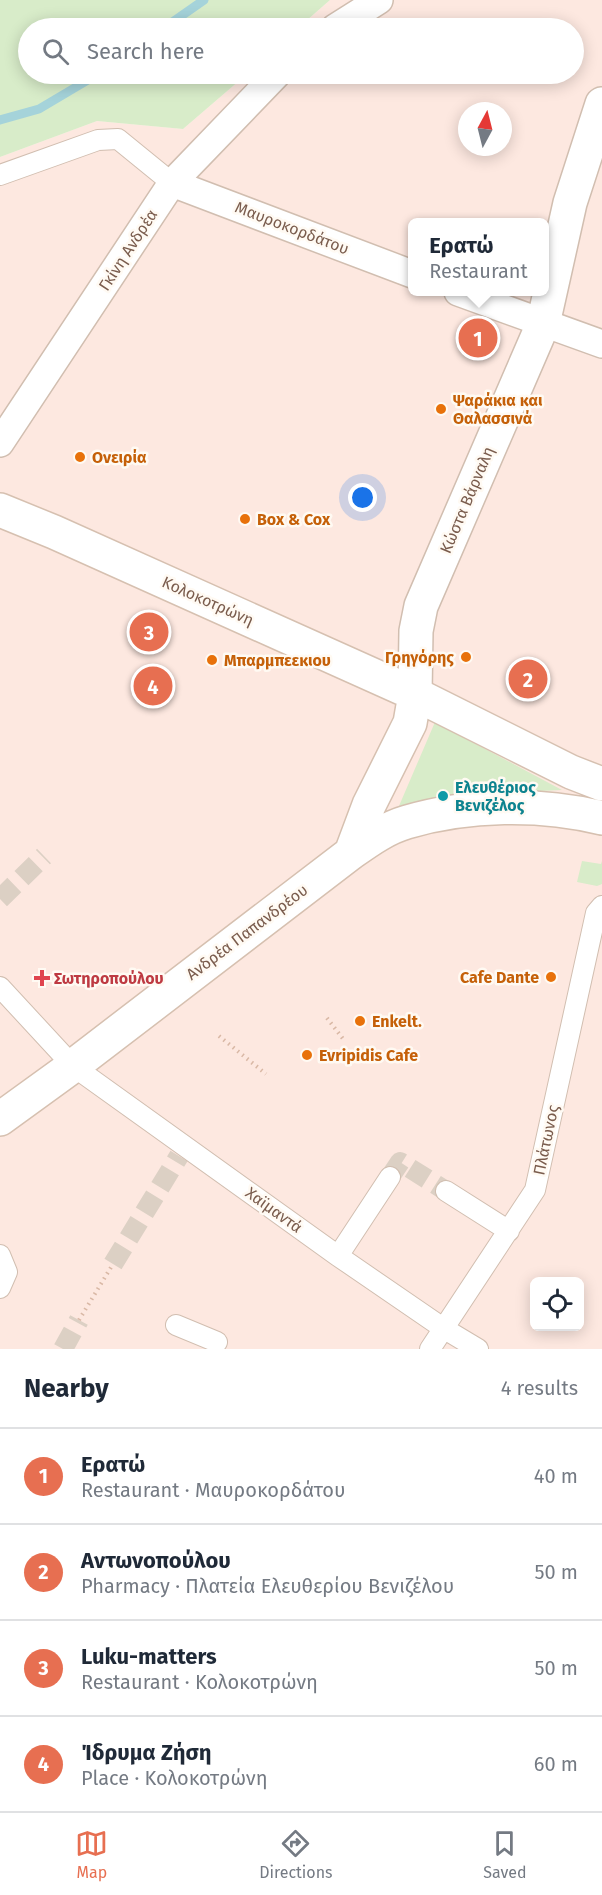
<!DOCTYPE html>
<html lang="en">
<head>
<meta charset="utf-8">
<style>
  body { margin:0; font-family:"Fira Sans",sans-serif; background:#f2f2f3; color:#1f2937 }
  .controls { position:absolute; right:18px; bottom:18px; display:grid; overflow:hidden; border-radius:9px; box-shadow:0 3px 15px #0003 }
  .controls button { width:54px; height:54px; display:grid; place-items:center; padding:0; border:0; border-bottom:2px solid #e0e1e3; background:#fff; color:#1f2937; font:30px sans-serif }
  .compass { position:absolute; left:458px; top:102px; width:54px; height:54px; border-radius:50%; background:#fff; box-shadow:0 3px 15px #0003; rotate:7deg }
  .you { position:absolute; left:363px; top:498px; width:21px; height:21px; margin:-15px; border:4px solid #fff; border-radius:50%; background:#1a73e8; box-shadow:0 0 0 9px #1a73e833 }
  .badge { display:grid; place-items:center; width:39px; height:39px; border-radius:50%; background:#e76f51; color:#fff; font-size:20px; font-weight:700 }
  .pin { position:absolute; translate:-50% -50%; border:3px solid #fff; box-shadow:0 2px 6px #0006 }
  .popup { position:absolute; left:408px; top:218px; width:141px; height:78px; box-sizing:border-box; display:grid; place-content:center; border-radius:9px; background:#fff; filter:drop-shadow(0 2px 4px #0005); font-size:20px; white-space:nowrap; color:#747a83 }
  .popup b { font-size:22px; color:#1f2937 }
  .popup::after { content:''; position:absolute; left:50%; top:100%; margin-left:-12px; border:12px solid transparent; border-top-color:#fff }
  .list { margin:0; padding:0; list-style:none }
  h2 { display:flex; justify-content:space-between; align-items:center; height:78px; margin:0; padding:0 24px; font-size:26px }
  h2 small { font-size:20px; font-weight:400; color:#747a83 }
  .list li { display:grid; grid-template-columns:39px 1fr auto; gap:18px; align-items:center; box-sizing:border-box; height:96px; padding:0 24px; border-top:2px solid #e0e1e3 }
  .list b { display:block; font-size:22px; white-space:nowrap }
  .list p { margin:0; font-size:20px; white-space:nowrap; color:#747a83 }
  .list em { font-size:20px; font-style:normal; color:#747a83 }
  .icon { flex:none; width:33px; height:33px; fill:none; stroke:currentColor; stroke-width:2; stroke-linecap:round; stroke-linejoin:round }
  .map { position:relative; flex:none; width:602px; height:1349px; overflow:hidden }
  .search { position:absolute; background:#fff; box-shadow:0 3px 15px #0003; left:18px; right:18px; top:18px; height:66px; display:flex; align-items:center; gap:15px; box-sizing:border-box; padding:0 21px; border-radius:33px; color:#747a83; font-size:22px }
  .sheet { height:462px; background:#fff }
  nav { display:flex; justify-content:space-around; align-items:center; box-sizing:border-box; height:84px; border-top:2px solid #e0e1e3; background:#fff; font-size:16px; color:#747a83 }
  nav a { display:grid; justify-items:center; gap:3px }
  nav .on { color:#e76f51 }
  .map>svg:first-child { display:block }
  .commercial { fill:#fde8e0; fill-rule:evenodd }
  .green { fill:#d8ecc9 }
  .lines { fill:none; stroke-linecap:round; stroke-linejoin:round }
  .stream { stroke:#a5d3da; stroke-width:9 }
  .pedestrian-tunnel { stroke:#dcd0c4; stroke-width:20; stroke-dasharray:20 10; stroke-linecap:butt }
  .pedestrian-casing { stroke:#d1beb0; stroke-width:22 }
  .minor-casing { stroke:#d1beb0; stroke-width:30 }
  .tertiary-casing { stroke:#d1beb0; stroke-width:36 }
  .secondary-casing { stroke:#d6c0b0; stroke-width:36 }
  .path { stroke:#d9b8a5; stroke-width:4; stroke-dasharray:1.5 4.5; stroke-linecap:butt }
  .pedestrian { stroke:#fff; stroke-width:20 }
  .minor { stroke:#fff; stroke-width:27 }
  .tertiary { stroke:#fff; stroke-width:33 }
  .secondary { stroke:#fff; stroke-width:33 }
  .food-dot { fill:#e8710a; stroke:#fffaf3; stroke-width:2 }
  .culture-dot { fill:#0f9aa8; stroke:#fffaf3; stroke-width:2 }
  .health-dot { fill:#e0444e; stroke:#fffaf3; stroke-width:2 }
  .labels { text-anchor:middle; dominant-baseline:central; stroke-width:5; stroke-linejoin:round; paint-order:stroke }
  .street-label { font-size:16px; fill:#7a5c4d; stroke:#fffaf3 }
  .food-label { font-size:16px; font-weight:bold; fill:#c56008; stroke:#fffaf3; text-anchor:start }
  .culture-label { font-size:16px; font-weight:bold; fill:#0d838f; stroke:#fffaf3; text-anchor:start }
  .health-label { font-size:16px; font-weight:bold; fill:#be3a42; stroke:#fffaf3; text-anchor:start }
</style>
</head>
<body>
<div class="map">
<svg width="602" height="1349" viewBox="0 0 602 1349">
  <rect width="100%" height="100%" fill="#fdf6ec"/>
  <path class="commercial" d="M330,0H602V1349H0V157L97,121L183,129L247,74H574V28H298ZM467,111H503V147H467ZM412,222H544V292H412ZM534,1282H580V1326H534Z"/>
  <path class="green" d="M0,0H330L298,28H28V74H247L183,129L97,121L0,157Z
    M435,722L562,790C507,792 454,797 399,806Z
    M582,861L601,864L602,861V884L597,886L577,882Z"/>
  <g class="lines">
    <path class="stream" d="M164,28L204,0
      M0,120L39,109L98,74"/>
    <path class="pedestrian-tunnel" d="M0,899L44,856
      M390,1177L400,1162L446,1191
      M113,1264L179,1156
      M63,1349L79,1320"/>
    <g class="pedestrian-casing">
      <path id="pedestrian" d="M0,175L98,140L118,139L172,183
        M0,987L73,1066L338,1256L443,1328L478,1349
        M446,1191L509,1231
        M338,1256L390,1177
        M0,1288L7,1272L0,1255
        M176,1325L217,1342
        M430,1349L535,1190L596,913L602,906"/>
    </g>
    <g class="minor-casing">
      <path id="minor" d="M335,28L379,0
        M172,183L412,274
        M458,292L602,344
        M0,443L172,183L277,74"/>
    </g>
    <g class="tertiary-casing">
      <path id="tertiary" d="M415,694L416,631L421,606L543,324L570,203L602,104"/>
    </g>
    <g class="secondary-casing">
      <path id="secondary" d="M0,510L54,532L415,694L571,772L602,784
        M351,853L369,805L410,723L415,694
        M0,1119L73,1066L351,853C368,841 386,828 407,822C468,804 540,803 602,818"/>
    </g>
    <path class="path" d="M327,1018L344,1040
      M219,1036L266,1074
      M79,1320L113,1264"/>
    <use href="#pedestrian" class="pedestrian"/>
    <use href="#minor" class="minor"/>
    <use href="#tertiary" class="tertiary"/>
    <use href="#secondary" class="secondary"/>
  </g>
  <g class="food-dot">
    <circle cx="441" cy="409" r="6"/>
    <circle cx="80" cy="457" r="6"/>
    <circle cx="245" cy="519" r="6"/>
    <circle cx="466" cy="657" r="6"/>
    <circle cx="212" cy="660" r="6"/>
    <circle cx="551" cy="977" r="6"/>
    <circle cx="360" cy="1021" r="6"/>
    <circle cx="307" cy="1055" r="6"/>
  </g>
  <circle class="culture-dot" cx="443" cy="796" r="6"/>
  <path class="health-dot" d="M39 969h6v6h6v6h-6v6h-6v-6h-6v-6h6z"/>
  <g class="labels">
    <g class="street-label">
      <text transform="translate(292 228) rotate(21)">Μαυροκορδάτου</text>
      <text transform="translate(128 250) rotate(-57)">Γκίνη Ανδρέα</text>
      <text transform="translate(467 500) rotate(-67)">Κώστα Βάρναλη</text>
      <text transform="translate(208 601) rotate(24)">Κολοκοτρώνη</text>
      <text transform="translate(247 932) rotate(-37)">Ανδρέα Παπανδρέου</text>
      <text transform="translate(546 1140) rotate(-78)">Πλάτωνος</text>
      <text transform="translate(274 1210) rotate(36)">Χαϊμαντά</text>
    </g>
    <g class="food-label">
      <text x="453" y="400">Ψαράκια και<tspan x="453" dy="18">Θαλασσινά</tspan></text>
      <text x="92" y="457">Ονειρία</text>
      <text x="257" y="519">Box &amp; Cox</text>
      <text x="454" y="657" text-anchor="end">Γρηγόρης</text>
      <text x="224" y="660">Μπαρμπεεκιου</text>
      <text x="539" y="977" text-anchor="end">Cafe Dante</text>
      <text x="372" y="1021">Enkelt.</text>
      <text x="319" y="1055">Evripidis Cafe</text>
    </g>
    <g class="culture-label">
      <text x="455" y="787">Ελευθέριος<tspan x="455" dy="18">Βενιζέλος</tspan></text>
    </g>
    <g class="health-label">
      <text x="54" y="978">Σωτηροπούλου</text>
    </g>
  </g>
</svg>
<div class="controls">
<button><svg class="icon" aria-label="locate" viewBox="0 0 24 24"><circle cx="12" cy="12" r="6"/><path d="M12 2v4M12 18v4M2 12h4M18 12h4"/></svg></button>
</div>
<svg class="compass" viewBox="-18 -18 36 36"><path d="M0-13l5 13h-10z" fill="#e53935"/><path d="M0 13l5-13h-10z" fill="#747a83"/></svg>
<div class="you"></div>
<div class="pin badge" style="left:478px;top:338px">1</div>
<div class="popup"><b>Ερατώ</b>Restaurant</div>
<div class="pin badge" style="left:528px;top:679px">2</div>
<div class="pin badge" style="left:149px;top:632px">3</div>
<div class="pin badge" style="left:153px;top:686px">4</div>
<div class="search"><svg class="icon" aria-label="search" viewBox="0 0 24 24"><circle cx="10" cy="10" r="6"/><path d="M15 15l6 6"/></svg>Search here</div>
</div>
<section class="sheet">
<h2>Nearby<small>4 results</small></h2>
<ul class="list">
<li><span class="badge">1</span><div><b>Ερατώ</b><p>Restaurant · Μαυροκορδάτου</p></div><em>40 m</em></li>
<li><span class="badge">2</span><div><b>Αντωνοπούλου</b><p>Pharmacy · Πλατεία Ελευθερίου Βενιζέλου</p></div><em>50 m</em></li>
<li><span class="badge">3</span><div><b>Luku-matters</b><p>Restaurant · Κολοκοτρώνη</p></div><em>50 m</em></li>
<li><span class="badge">4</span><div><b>Ίδρυμα Ζήση</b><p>Place · Κολοκοτρώνη</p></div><em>60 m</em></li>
</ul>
</section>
<nav>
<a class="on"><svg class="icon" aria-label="map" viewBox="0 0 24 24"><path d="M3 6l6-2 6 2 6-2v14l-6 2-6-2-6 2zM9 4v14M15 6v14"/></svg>Map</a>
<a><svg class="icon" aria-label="directions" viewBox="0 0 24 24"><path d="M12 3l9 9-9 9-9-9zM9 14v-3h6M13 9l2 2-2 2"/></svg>Directions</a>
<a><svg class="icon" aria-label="saved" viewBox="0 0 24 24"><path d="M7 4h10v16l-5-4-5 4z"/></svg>Saved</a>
</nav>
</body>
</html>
